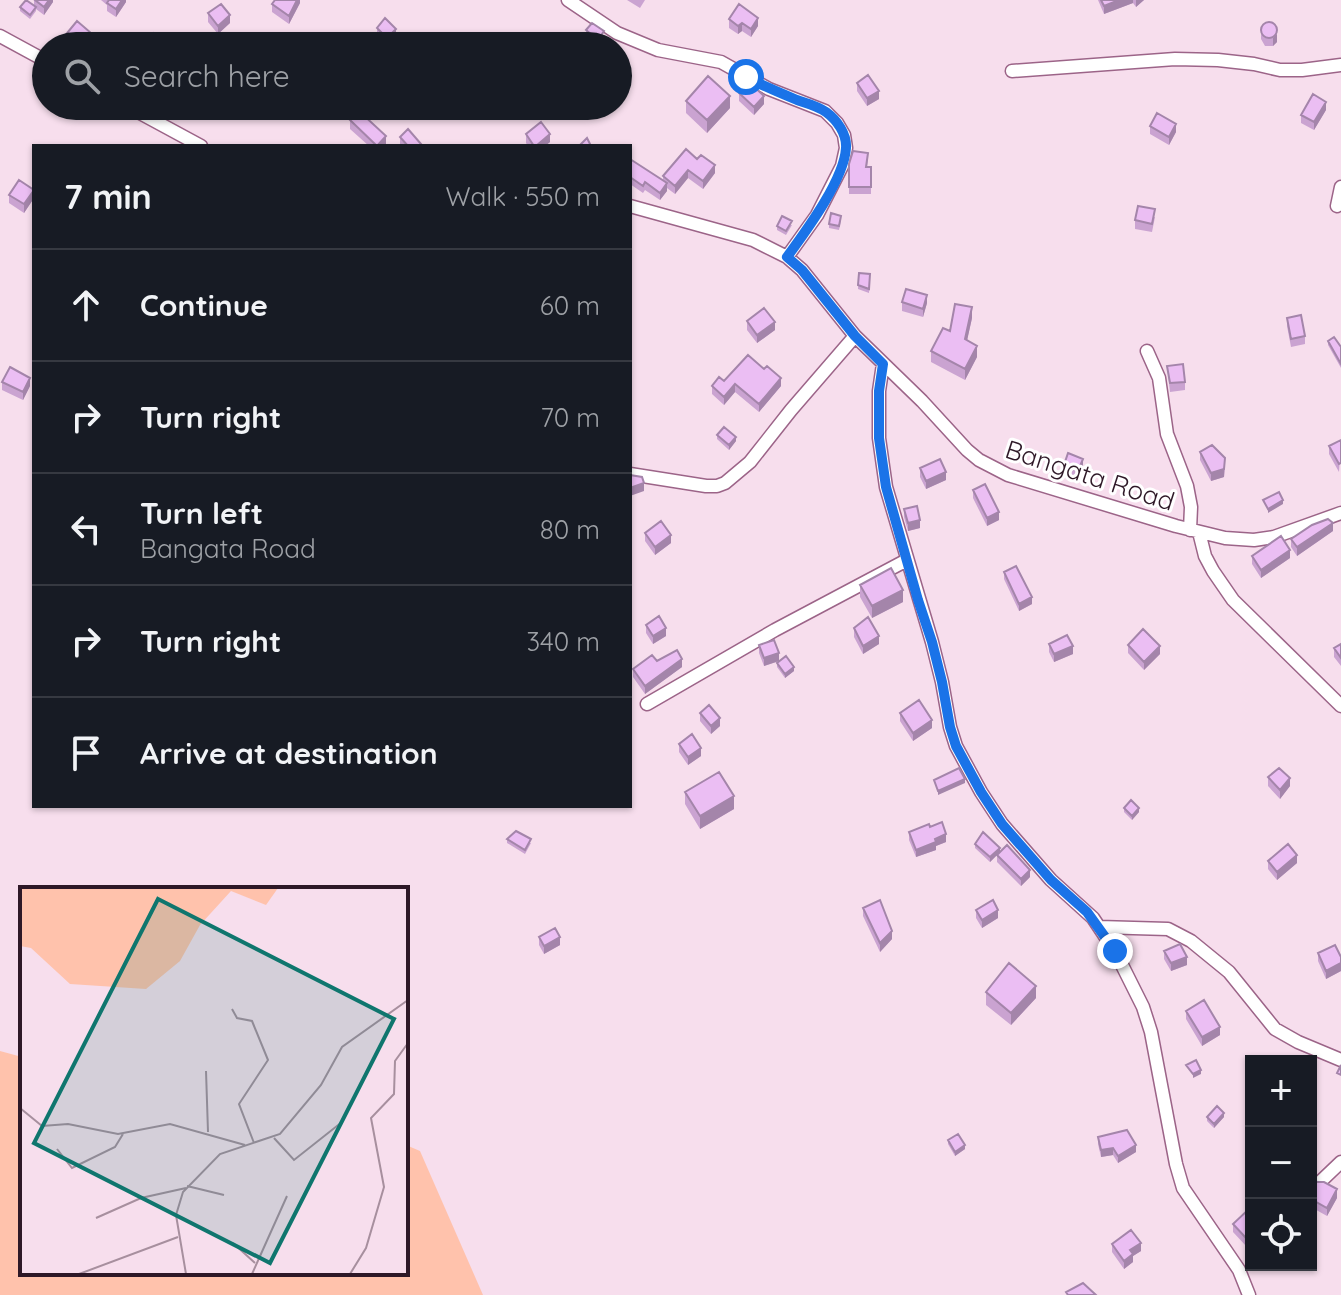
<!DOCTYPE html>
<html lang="en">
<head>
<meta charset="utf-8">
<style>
  body { margin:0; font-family:Quicksand,sans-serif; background:#20242c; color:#f1f3f6 }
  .controls { position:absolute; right:24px; bottom:24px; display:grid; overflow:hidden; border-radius:0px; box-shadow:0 2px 6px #0004 }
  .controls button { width:72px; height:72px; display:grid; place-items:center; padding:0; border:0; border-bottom:2px solid #363941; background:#171b24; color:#f1f3f6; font:40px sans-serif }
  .stop { position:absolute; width:24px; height:24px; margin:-18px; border:6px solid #1a73e8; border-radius:50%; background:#fff }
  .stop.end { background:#1a73e8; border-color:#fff; box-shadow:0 2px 8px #0008 }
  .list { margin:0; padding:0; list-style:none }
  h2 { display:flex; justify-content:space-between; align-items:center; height:104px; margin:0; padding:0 32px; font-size:34px }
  h2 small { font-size:26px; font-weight:400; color:#9ea1a6 }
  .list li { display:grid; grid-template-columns:52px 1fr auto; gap:24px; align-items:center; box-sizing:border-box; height:112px; padding:0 32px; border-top:2px solid #363941 }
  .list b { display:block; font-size:30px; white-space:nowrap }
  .list p { margin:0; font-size:26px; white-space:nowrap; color:#9ea1a6 }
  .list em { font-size:26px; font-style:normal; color:#9ea1a6 }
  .icon { flex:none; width:44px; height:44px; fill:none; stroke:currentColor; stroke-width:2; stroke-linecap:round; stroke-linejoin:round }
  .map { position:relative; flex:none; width:1341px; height:1295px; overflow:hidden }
  .search { position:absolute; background:#171b24; box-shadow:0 2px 6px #0004; left:32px; top:32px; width:600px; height:88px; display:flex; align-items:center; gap:20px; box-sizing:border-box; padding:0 28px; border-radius:44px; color:#9ea1a6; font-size:30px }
  .panel { position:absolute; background:#171b24; box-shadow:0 2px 6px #0004; left:32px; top:144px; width:600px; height:664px; border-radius:0px }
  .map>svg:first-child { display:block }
  .green { fill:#ffc2ac }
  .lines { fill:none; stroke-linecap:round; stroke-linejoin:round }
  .minor-casing { stroke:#9c6488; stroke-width:15 }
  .minor { stroke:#fff; stroke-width:12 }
  .wall { fill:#caa3d1 }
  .shaded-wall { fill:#a485aa }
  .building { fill:#ebbef3; stroke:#a485aa; stroke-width:2 }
  .route { stroke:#1a73e8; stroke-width:10 }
  .labels { text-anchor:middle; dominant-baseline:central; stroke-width:6; stroke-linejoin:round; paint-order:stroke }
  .street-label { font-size:26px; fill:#2e1827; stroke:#fff }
  .inset-road { fill:none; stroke:#a78f9e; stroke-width:2 }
  .view { fill:#0f766e; fill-opacity:0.15; stroke:#0f766e; stroke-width:4 }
  .inset-edge { fill:none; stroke:#2e1827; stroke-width:4 }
</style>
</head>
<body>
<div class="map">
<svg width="1341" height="1295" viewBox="0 0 1341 1295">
  <rect width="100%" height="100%" fill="#f7deed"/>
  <path class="green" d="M0,1051L22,1057V1273H406V1145L420,1151L483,1295H0Z"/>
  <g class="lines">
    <g class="minor-casing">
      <path id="minor" d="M568,0L617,33L658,50L721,62L769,89L825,111L837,123L844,135L846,148L842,166L817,215L787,257
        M0,36L46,61
        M1012,71L1175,59L1218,60L1254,64L1280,70H1302L1341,65
        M127,106L201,146
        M630,206L753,240L787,257L802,270L855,336L922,401L967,450L979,460L1008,475L1176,526L1225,538L1254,540L1274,537L1341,513
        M1337,206L1341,187
        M1147,351L1159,378L1167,434L1187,486L1191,507L1190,530
        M883,364L879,391V438L886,487L932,642L942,682L950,727L956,746L981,792L1002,824L1051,880L1093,918L1115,951L1143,1007L1151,1032L1176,1164L1183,1188L1239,1270L1249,1295
        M630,474L706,486H717L725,483L750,462L791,410L855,336
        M1199,532L1205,556L1213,571L1233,600L1341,706
        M647,704L775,630L907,560
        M1099,927L1168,929L1191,941L1229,972L1275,1029L1298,1042L1341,1060
        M1320,1182L1341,1162"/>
    </g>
    <use href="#minor" class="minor"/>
  </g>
  <path class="wall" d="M34,0H53V2L44,15L36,9V11L30,19L20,11V7L34,5Z
    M101,0H126V2L116,17L107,11V5Z
    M300,0V3L289,24L272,12V4Z
    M627,0H645L640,8Z
    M1098,0H1144L1136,7L1133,3L1104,14Z
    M208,13L230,23L218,34L208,22Z
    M729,19L758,26L751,37L742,31L738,34L729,28Z
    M377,28L396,37L387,46L377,36Z
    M586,30L604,36L598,44L586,34Z
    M1261,31L1277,34V42L1273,46H1265L1261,39Z
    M63,38L91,41L86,46H63Z
    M857,83L879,99L867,106L857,91Z
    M739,93L764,104L754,115L739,101Z
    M686,101L730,108L707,133L686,113Z
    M1326,110L1314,130L1301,123V115Z
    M350,120L386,145L385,146H369L350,129Z
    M1150,126L1176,132L1169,145L1150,134Z
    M526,134L550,142L545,146H528L526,143Z
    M400,137L421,146H401L400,145Z
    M686,149L715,173L703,189L688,178L675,194L667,188V191L660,200L645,190L643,193L630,184V159L663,181V176Z
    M868,160L867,167H871V194H849V164Z
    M9,195L34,198L24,213L9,203Z
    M1155,217L1152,232L1135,229V220Z
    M841,220L839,230L829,228V224Z
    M792,225L786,235L777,230V226Z
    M859,273L870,274L869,293L858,289Z
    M902,302L927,303L923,317L902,311Z
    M972,318L967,340L977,357L965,380L931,362V351L950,331Z
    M1287,318L1305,336V344L1291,347L1287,326Z
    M747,321L775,330L757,343L747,330Z
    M1328,341L1341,347V368L1328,345Z
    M1167,366L1185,382V390L1170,392Z
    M724,381L781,386L759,412L735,392L724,405L712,394V386Z
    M2,382L30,386L23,400L2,390Z
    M717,435L736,441L729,450L717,439Z
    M1341,440L1339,472L1329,454V446Z
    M1200,452L1225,467L1224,477L1211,481L1200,460Z
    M1064,465L1083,467L1078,479L1064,474Z
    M920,468L946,480L926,489L920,477Z
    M973,490L999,520L987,526L973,498Z
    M904,509L920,528L908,531L904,517Z
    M1333,531L1297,556L1291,547V539Z
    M645,533L671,543L655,555L645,541Z
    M1252,556L1290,558L1261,578L1252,564Z
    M1004,572L1032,604L1019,611L1004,579Z
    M860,585L903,602L872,618L860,597Z
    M646,625L666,636L653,644L646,633Z
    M854,628L879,644L863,654L854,637Z
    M1049,644L1073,654L1054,662L1049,652Z
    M1341,644V666L1334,657V648Z
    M759,645L779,661L764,666L759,653Z
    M1128,645L1160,654L1144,670L1128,653Z
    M657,661L682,667L645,694L633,677V669Z
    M777,663L794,671L785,678L777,667Z
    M700,713L720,726L711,734L700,721Z
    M900,713L932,728L913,741L900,721Z
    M679,744L701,756L688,765L679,752Z
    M1268,777L1290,786L1280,799L1268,786Z
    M685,792L734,809L700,829L685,804Z
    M1124,808L1139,812L1132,820L1124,812Z
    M930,827L946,842L936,846V850L916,857L909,840V832Z
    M507,839L531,843L525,854L507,843Z
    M975,844L1000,852L1030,877L1021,886L997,862V855L990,862L975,848Z
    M1268,861L1297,863L1277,880L1268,869Z
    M863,908L892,939L880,952L863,916Z
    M976,910L998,918L982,928L976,918Z
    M539,937L560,945L544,954L539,945Z
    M1164,951L1187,965L1171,971L1164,959Z
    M1318,953L1341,957V971L1326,979L1318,961Z
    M986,992L1036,998L1011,1025L986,1005Z
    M1186,1011L1220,1035L1202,1046L1186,1019Z
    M1207,1117H1224L1214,1128L1207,1121Z
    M1098,1137L1136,1152L1118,1163L1113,1155L1101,1157L1098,1144Z
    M948,1140L965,1149L955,1156L948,1144Z
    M1311,1177L1337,1198L1327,1216L1311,1207Z
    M1251,1207V1241L1246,1246L1233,1232V1224Z
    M1112,1244L1141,1251L1133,1256V1262L1124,1269L1112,1252Z"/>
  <path class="shaded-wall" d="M49,0H53V2L44,15V7Z
    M122,0H126V2L116,17V9Z
    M297,0H300V3L289,24V16Z
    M1119,0H1133V3L1104,14V6Z
    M1136,0H1144L1136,7Z
    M230,15V23L218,34V26Z
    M758,18V26L751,37V29Z
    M742,23V31L738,34V26Z
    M396,29V37L387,46V38Z
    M91,33V41L86,46H79Z
    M1277,34V42L1273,46V38Z
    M879,91V99L867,106V98Z
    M730,96V108L707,133V120Z
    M764,96V104L754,115V107Z
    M1326,102V110L1314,130V122Z
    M1176,124V132L1169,145V137Z
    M550,134V142L545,146H536Z
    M386,136V145L385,146H377Z
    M715,165V173L703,189V181Z
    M688,170V178L675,194V186Z
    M667,183V191L660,200V193Z
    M34,190V198L24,213V204Z
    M927,295V303L923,317V309Z
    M972,307V318L965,350V339Z
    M775,322V330L757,343V335Z
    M977,346V357L965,380V369Z
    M30,378V386L23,400V392Z
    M781,378V386L759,412V404Z
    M735,384V392L724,405V397Z
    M736,437V441L729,450V445Z
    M1225,458L1224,477L1211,481V473Z
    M1083,459V467L1078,479V471Z
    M946,472V480L926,489V481Z
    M644,483V491L630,496V488Z
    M1283,500V504L1268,513V509Z
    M999,512V520L987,526V518Z
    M920,520V528L908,531V523Z
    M1333,523V531L1297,556V547Z
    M671,535V543L655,555V547Z
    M1290,550V558L1261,578V570Z
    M903,590V602L872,618V606Z
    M1032,597V604L1019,611V604Z
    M666,628V636L653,644V636Z
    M879,636V644L863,654V646Z
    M1073,646V654L1054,662V654Z
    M1160,646V654L1144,670V662Z
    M779,653V661L764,666V658Z
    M682,659V667L645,694V686Z
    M794,667V671L785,678V674Z
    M720,718V726L711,734V726Z
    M932,720V728L913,741V733Z
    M701,748V756L688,765V757Z
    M1290,778V786L1280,799V790Z
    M965,779V783L938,795V791Z
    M734,796V809L700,829V816Z
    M1139,808V812L1132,820V816Z
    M946,834V842L936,846V850L916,857V850Z
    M1000,848V852L990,862V857Z
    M1297,855V863L1277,880V872Z
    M1030,870V877L1021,886V879Z
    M998,910V918L982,928V920Z
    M892,931V939L880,952V943Z
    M560,937V945L544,954V946Z
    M1187,957V965L1171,971V963Z
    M1341,963V971L1326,979V971Z
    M1036,986V998L1011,1025V1013Z
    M1220,1027V1035L1202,1046V1037Z
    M1201,1070V1074L1193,1078V1074Z
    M1224,1113V1117L1214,1128V1124Z
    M965,1145V1149L955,1156V1152Z
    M1136,1145V1152L1118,1163V1156Z
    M1113,1148V1155L1101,1157V1150Z
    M1337,1189V1198L1327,1216V1208Z
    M1251,1233V1241L1246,1246V1238Z
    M1141,1243V1251L1133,1256V1262L1124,1269V1261L1130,1250Z"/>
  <path class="building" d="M26,0L36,7L30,15L20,7Z
    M35,0H49L44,7Z
    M109,0H122L116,9L107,3Z
    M275,0H297L289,16L272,4Z
    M1101,0H1119L1104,6Z
    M221,4L230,15L218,26L208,13Z
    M739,4L758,18L751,29L742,23L738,26L729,19Z
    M385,18L396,29L387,38L377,28Z
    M77,21L91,33L79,46H72L63,38Z
    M1261 30a8 8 0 1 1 16 0a8 8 0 1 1-16 0Z
    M592,23L604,31L598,40L586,30Z
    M154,33L168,43L166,46H144Z
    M341,39L350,46H336Z
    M868,75L879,91L867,98L857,83Z
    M708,76L730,96L707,120L686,101Z
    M749,82L764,96L754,107L739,93Z
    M1313,94L1326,102L1314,122L1301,115Z
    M359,111L386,136L377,146L350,120Z
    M1157,113L1176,124L1169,137L1150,126Z
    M541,122L550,134L536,146H534L526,134Z
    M408,129L421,144L419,146H408L400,137Z
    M587,138L591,146H579Z
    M686,149L697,159L701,155L715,165L703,181L688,170L675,186L663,176Z
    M853,151L868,153L866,167H871V187H849V164Z
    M630,159L667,183L660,193L645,182L643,186L630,177Z
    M19,180L34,190L24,204L9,195Z
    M1138,206L1155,209L1152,224L1135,220Z
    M831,213L841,216L839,226L829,224Z
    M782,216L792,221L786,231L777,226Z
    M859,273L870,274L869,289L858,285Z
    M906,289L927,295L923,309L902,302Z
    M955,304L972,307L965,339L977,346L965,369L931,351L943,328L950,331Z
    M764,308L775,322L757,335L747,321Z
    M1301,315L1305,336L1291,339L1287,318Z
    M1334,337L1341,347V364L1328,341Z
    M748,355L764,369L767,366L781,378L759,404L735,384L724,397L712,386L719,377L724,381Z
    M1183,364L1185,382L1170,383L1167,366Z
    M10,367L30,378L23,392L2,382Z
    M724,427L736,437L729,445L717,435Z
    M1341,440V463L1339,464L1329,446Z
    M1212,445L1225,458L1224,469L1211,473L1200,452Z
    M1068,453L1083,459L1078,471L1064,465Z
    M940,459L946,472L926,481L920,468Z
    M630,475L642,477L644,483L630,488Z
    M985,484L999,512L987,518L973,490Z
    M1279,492L1283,500L1268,509L1263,500Z
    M917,506L920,520L908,523L904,509Z
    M1328,519L1333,523L1297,547L1291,539L1312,525Z
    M661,521L671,535L655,547L645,533Z
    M1281,536L1290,550L1261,570L1252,556Z
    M1016,566L1032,597L1019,604L1004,572Z
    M891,568L903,590L872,606L860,585Z
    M659,616L666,628L653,636L646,625Z
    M868,617L879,636L863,646L854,628Z
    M1143,629L1160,646L1144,662L1128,645Z
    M1067,635L1073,646L1054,654L1049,644Z
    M774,640L779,653L764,658L759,645Z
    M1341,644V658L1334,648Z
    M677,650L682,659L645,686L633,669L652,655L657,661Z
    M786,656L794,667L785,674L777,663Z
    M919,700L932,720L913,733L900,713Z
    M709,705L720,718L711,726L700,713Z
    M692,734L701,748L688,757L679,744Z
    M959,768L965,779L938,791L934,780Z
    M1279,768L1290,778L1280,790L1268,777Z
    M719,772L734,796L700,816L685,792Z
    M1131,800L1139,808L1132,816L1124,808Z
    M942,822L946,834L935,839L936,842L916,850L909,832L929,824L930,827Z
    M516,831L531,839L525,850L507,839Z
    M983,832L1000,848L990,857L975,844Z
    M1288,844L1297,855L1277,872L1268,861Z
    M1007,845L1030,870L1021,879L997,855Z
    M880,900L892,931L880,943L863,908Z
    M993,900L998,910L982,920L976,910Z
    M555,928L560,937L544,946L539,937Z
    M1180,944L1187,957L1171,963L1164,951Z
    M1335,945L1341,957V963L1326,971L1318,953Z
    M1009,963L1036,986L1011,1013L986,992Z
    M1204,1000L1220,1027L1202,1037L1186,1011Z
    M1196,1060L1201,1070L1193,1074L1186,1065Z
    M1341,1065V1075L1337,1073Z
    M1217,1106L1224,1113L1214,1124L1207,1117Z
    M1127,1130L1136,1145L1118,1156L1113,1148L1101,1150L1098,1137Z
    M958,1134L965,1145L955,1152L948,1140Z
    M1311,1176L1317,1182H1324L1337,1189L1327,1208L1311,1199Z
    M1251,1207V1233L1246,1238L1233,1224Z
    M1131,1230L1141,1243L1130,1250L1133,1254L1124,1261L1112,1244Z
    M1083,1283L1096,1295H1068L1066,1292Z"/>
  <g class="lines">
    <path class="route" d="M746,77C763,86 780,93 797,100C806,103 818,106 826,112C837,120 847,134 846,148C844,180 806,231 787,257L802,270L855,336L883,364L879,391V438L886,487L918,600L932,642L942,682L950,727L956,746L981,792L1002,824L1051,880L1087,912L1115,951"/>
  </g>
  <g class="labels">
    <g class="street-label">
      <text transform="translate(1090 475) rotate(18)">Bangata Road</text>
    </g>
  </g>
  <g transform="translate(20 887)">
    <rect width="388" height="388" fill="#f7deed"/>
    <path d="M0,1H258L246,18L211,4L180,38L160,74L126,102L50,97L11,61L0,59Z" fill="#ffc2ac"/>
    <path class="inset-road" d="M212,122L217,131L232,134L248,173L219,217L234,256M186,184L188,245M0,221L22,239L48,237L98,247L150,237L225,258M254,251L274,273L322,235M37,262L52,281L95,260L103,247M167,299L204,308M76,331L121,311L166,301M213,356L235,376M59,387L158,350M166,387L156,328L163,305L200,267L260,247L301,198L322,160L388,113M232,387L267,309M330,387L346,361L364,300L351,231L374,207L375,174L388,156"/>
    <path class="view" d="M138,12L374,132L250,376L14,256Z"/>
    <rect width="388" height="388" class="inset-edge"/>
  </g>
</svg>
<div class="controls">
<button>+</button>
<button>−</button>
<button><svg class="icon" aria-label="locate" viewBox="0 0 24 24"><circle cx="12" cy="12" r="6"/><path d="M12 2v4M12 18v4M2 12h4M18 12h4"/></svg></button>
</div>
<div class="stop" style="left:746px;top:77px"></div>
<div class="stop end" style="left:1115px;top:951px"></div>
<div class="search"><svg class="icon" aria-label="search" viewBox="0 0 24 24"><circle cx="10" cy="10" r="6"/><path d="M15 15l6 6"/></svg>Search here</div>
<section class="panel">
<h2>7 min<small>Walk · 550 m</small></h2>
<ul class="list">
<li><svg class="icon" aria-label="ahead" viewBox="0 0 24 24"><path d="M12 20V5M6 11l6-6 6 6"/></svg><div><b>Continue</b></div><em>60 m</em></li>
<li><svg class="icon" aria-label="right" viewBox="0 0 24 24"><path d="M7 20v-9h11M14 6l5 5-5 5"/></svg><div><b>Turn right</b></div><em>70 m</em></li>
<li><svg class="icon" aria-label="left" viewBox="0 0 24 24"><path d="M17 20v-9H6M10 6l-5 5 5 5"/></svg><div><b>Turn left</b><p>Bangata Road</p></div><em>80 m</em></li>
<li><svg class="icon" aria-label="right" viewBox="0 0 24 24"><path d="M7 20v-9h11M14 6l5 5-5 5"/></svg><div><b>Turn right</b></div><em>340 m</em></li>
<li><svg class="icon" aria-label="arrive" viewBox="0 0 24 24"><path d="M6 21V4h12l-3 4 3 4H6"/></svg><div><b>Arrive at destination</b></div></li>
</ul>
</section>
</div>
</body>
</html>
